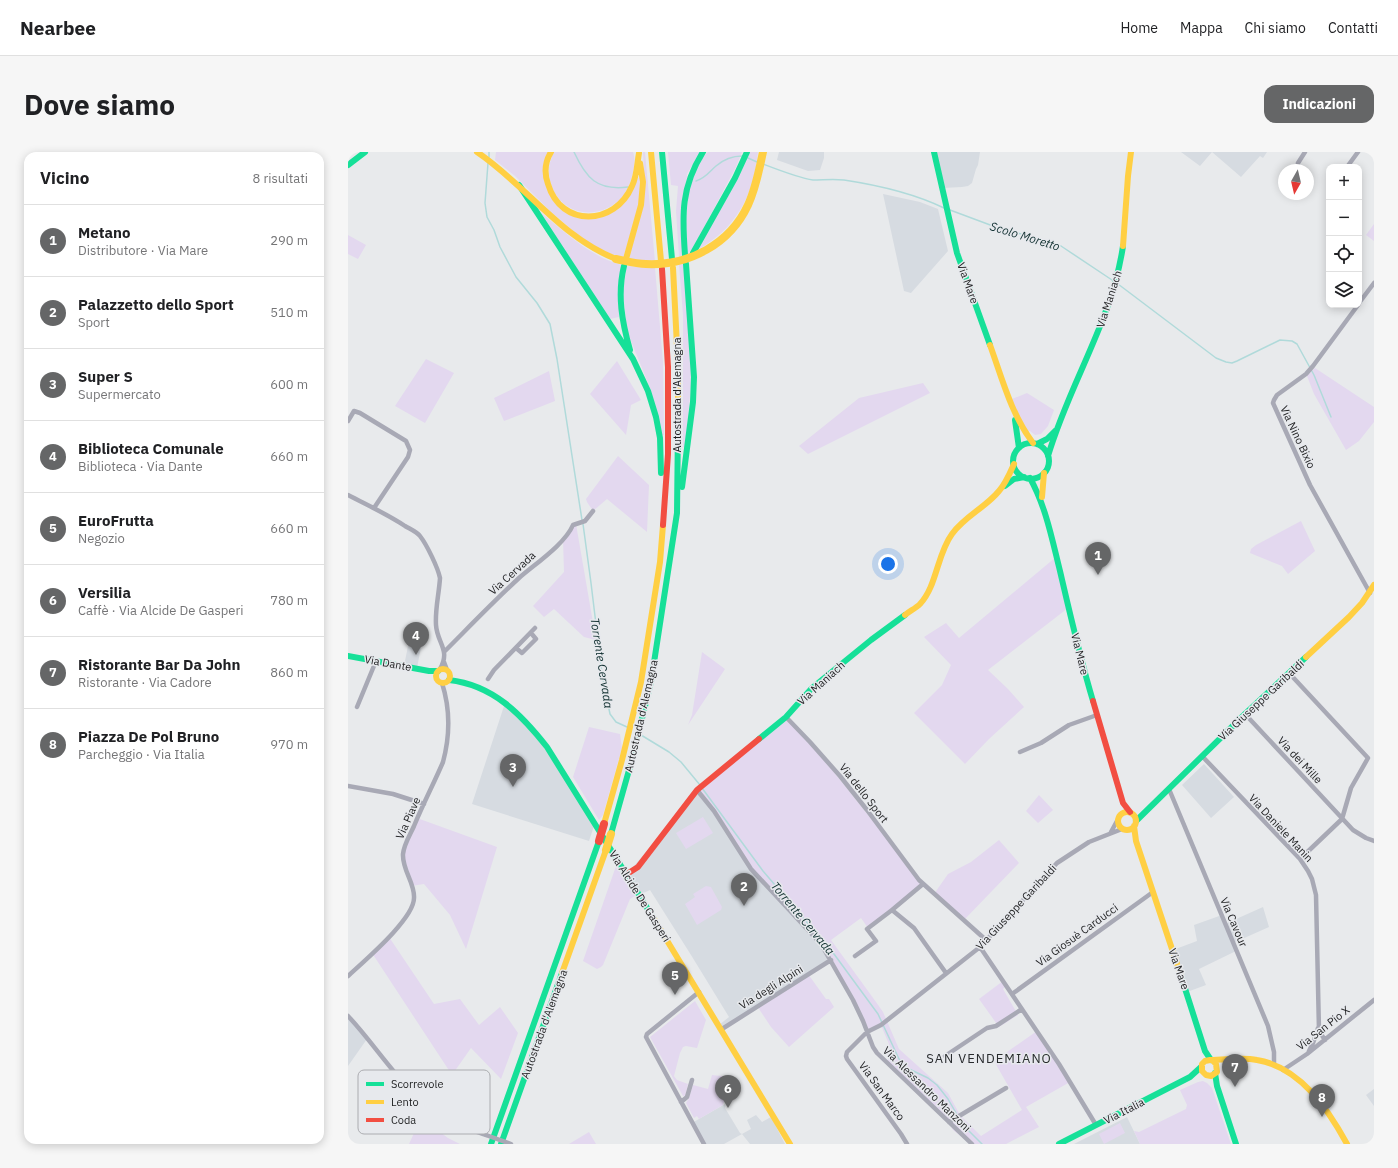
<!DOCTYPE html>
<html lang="it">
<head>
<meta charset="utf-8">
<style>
  body { margin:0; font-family:"IBM Plex Sans",sans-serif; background:#f6f6f6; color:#202124 }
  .controls { position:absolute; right:12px; top:12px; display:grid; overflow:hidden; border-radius:8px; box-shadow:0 2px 10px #0003 }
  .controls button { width:36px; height:36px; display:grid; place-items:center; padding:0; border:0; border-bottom:1px solid #e0e0e0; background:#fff; color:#202124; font:20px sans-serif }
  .compass { position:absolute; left:930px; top:12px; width:36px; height:36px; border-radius:50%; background:#fff; box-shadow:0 2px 10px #0003; rotate:188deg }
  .you { position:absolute; left:540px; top:412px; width:14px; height:14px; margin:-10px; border:3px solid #fff; border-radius:50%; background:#1a73e8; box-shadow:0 0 0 6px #1a73e833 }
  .badge { display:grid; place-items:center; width:26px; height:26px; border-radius:50%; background:#656667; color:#fff; font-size:13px; font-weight:700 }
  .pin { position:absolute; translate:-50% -33px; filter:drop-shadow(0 1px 2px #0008) }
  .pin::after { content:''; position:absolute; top:21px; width:14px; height:12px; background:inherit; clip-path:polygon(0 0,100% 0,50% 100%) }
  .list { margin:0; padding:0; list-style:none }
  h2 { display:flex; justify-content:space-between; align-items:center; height:52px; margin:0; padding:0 16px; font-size:17px }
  h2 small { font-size:13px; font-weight:400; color:#757577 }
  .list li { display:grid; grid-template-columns:26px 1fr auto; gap:12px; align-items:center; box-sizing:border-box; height:72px; padding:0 16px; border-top:1px solid #e0e0e0 }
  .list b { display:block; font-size:15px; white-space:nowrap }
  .list p { margin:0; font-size:13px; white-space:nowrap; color:#757577 }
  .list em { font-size:13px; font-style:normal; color:#757577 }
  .icon { flex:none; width:22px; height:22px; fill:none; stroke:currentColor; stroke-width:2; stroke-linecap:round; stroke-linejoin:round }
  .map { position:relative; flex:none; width:1026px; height:992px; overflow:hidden; border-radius:12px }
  header { display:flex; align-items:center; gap:24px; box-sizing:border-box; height:56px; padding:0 20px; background:#fff; border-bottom:1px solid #e0e0e0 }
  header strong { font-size:19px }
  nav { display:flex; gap:22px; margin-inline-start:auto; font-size:14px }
  .intro { display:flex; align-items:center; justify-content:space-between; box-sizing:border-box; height:96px; padding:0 24px }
  h1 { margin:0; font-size:28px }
  .button { padding:10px 18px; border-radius:12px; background:#656667; color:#fff; font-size:14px; font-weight:700 }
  main { display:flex; gap:24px; padding:0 24px }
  aside { flex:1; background:#fff; border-radius:12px; box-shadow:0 2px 10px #0003 }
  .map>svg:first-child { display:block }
  .built { fill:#d6dbe1 }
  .green { fill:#e3d8ef }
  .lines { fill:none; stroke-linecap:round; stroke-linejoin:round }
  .stream { stroke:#b0dada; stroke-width:1.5 }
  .street { stroke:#a8a9b5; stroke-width:4.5 }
  .fast { stroke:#16e098; stroke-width:6 }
  .slow { stroke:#ffcf43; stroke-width:6 }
  .jam { stroke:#f24e42; stroke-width:6 }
  .street-bridge { stroke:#a8a9b5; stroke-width:4.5 }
  .slow-bridge { stroke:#ffcf43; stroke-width:8 }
  .jam-bridge { stroke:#f24e42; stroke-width:8 }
  .labels { text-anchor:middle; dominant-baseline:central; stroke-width:3; stroke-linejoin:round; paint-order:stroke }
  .street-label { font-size:11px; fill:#1e1f20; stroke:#e7e9ed }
  .water-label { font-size:12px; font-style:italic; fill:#133232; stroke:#e7e9ed }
  .quarter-label { font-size:13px; letter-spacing:1px; fill:#282b2d; stroke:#e7e9ed }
  .key { fill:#e7e9ed; stroke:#abacb0; stroke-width:1 }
  .key-label { font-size:11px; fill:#1e1f20 }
</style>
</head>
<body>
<header>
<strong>Nearbee</strong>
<nav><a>Home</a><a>Mappa</a><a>Chi siamo</a><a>Contatti</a></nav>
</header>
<div class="intro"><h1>Dove siamo</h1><a class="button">Indicazioni</a></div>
<main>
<aside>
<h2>Vicino<small>8 risultati</small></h2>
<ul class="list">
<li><span class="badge">1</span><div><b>Metano</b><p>Distributore · Via Mare</p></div><em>290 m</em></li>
<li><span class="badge">2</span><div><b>Palazzetto dello Sport</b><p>Sport</p></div><em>510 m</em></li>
<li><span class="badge">3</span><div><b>Super S</b><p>Supermercato</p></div><em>600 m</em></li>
<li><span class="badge">4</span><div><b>Biblioteca Comunale</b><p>Biblioteca · Via Dante</p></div><em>660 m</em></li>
<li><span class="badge">5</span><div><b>EuroFrutta</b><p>Negozio</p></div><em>660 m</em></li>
<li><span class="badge">6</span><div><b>Versilia</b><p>Caffè · Via Alcide De Gasperi</p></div><em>780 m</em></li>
<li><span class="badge">7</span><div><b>Ristorante Bar Da John</b><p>Ristorante · Via Cadore</p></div><em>860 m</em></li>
<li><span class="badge">8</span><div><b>Piazza De Pol Bruno</b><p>Parcheggio · Via Italia</p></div><em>970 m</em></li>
</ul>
</aside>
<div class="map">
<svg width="1026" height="992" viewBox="0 0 1026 992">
  <rect width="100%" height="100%" fill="#e8eaec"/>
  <path class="built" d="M431,0H476V6L472,18L460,19L429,8Z
    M588,0H632L630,13L628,17L624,31L620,34L614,35L595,36Z
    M833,0H919L915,6L912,4L893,25L864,0L852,14Z
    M535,42L572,50L590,57L600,99L563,141L556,139Z
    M61,489L73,495L69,516L56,514Z
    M157,551L180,572L247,671L241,689L124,652Z
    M856,612L886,645L863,666L834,633Z
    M349,638L464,781L483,808L374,877L371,873L381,865L343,803L302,738L291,743L279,722L331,662Z
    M915,755L921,775L885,791L888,799L851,817L858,833L839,840L825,798L849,789L846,773L874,763L877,772Z
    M0,864L19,887L0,914Z
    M1026,937V954L1018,943Z
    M377,952V956L392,981L394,982L403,977L399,968L408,963L414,970L423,965L437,992H402L394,982L376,992H356L344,971Z
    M779,965L792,992H726Z"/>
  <path class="green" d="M148,0H200L196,26L219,60L257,63L292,24L291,52L275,107L241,92L203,60L167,24L147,8Z
    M205,0H285C288,9 286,15 284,24C272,74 205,72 201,21C200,14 204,6 205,0Z
    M295,0H297L307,110L280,108L296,18Z
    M320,0H352L339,22L335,104L331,105L328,59L330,34L323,33Z
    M360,0H394L388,15L342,102L339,103L338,72L340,35L355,5Z
    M401,0H410C406,43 388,77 349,98Z
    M191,59C216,79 242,105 274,113L271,165L262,167Z
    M1026,72V89L1018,83Z
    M0,83L18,93L10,107L0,102Z
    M336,111L344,223L337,296L335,295V163L331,112Z
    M279,114L307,116L315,210L316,283H314L302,236L279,179L275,139Z
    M78,207L106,221L77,271L47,254Z
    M269,209L293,248L283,253L278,283L242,242Z
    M967,216L1026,255V270L1011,289L998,298L966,242L959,224Z
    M201,219L207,249L156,269L146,246Z
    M575,231L582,241L460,302L451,294L511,246Z
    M679,241L706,258L700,274L693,282L687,283L682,279L679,280L671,267L664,247Z
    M270,304L301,333L299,380L259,347L245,359L239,350L238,347Z
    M953,369L967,399L940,422L934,414L902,401L903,397L908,393Z
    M228,372L248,488L236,485L206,457L196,465L185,454L216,420L215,387Z
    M708,405L720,456L640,518L660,537L676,555L641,587L617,612L566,561L594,533L603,513L576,485L598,471L611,486Z
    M354,500L377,517L340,573L344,563Z
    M438,565L462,590L575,732L520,776L513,766L483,788L528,850L535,860L551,897L600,941L612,963L633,984L674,958L646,909L689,879L722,930L678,955L691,975L658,992H623L605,978L601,970L538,910L545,902L533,873L519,880L515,869L473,792L403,717L349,638Z
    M241,575L272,582L274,596L255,663L251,668L225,625Z
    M691,643L705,658L690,671L678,659Z
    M355,665L365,681L338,697L328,681Z
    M69,666L149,695L118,797L102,763L76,732L63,734L55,702Z
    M651,688L671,711L616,768L586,742L600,722L623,710Z
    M268,714L287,744L282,747L255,813L253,815L249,817L235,809Z
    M358,734L363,735L374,755L373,758L349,773L337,752L347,745L345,742Z
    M41,785L86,852L112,847L131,873L152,855L170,881L153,927L123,896L104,923L24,801Z
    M460,822L478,847H481L486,855L441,895L423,875L409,854Z
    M655,829L659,833L655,837L670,863L651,875L631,847Z
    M347,849L358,868L349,896L338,894L335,895L332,901L326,924L329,928L340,932L337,944H335L302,885Z
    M364,923L382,925L375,953L351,967L349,964L346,966L338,951L341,946L345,933L360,937Z
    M855,929L859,931L864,936L883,992H792L786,979L791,980L838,957L839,953L832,938L850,930Z
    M73,966L100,986L112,992H61Z
    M772,971L777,981L756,992L751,982Z
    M241,980L248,992H221Z"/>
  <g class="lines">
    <path class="stream" d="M226,0C238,26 249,39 280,35
      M141,5V0
      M400,6L409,10
      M140,11L137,51L139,65L146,78L152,95L168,125L189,151L202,172L209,207L234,368
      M415,12C428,17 451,26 465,28C475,28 485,27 496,28C529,33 565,41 596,56
      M348,29C358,26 361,20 368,14C375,8 385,4 394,4
      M602,58L661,80L674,82L713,94L767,130
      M770,132L868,206L878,210L884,211L889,209L932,188L944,189L949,192L966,223L983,265
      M235,372L243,431L254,522L262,562L268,570L279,575
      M293,583L321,600L333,610L352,633
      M354,636L415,719L486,802L530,862L551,907L559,916L580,926L589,933L600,947L615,973L634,992"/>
    <path class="street" d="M950,11L957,0
      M999,15L1010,0
      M1011,151L1026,131
      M1010,153L965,214L958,222L929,243L926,248L925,251L962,333L1022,441
      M0,269L6,259L12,261L58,289L62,298L60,305L26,356
      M0,343C19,353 39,362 57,374C62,377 69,380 72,384C79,393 90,416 92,426C91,442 87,457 88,473C89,491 103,498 92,517
      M168,496L174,501L188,487L183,481
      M96,500C121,475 145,450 171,426C187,412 217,392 225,373L237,369L245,359
      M96,510L99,518
      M941,521L1020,606L1003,636L994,667L952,707
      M140,527L146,518L187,476
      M9,555L28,509
      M897,562L1005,678L1018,686L1026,689
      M438,565L462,590L492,624L519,658L571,728L638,788
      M672,600L693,591L721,573L749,563
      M854,604L952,707L960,719L964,727L968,743L971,879L977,888
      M0,634L45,642L76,652
      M821,637L920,874L926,900V912
      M349,638L366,659L403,717L473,792L505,848L515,869L525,895L529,901L624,992
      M763,680L769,669
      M575,732L544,758L566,776L598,821
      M632,795L711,912L748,973
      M507,804L528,789L519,777L544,758
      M0,824C16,809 66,767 66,746C67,731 54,718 55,702C56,692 62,683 66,674C75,652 86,631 95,610C102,584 102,556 94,531
      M351,840L299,882L298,885L356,992
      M664,842L805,740
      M0,864C34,900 60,949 106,971C116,976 127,979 138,983
      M374,877L483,808
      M961,899L965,891L970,876
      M597,904L639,876L648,874L674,857
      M935,918L959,902L1026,848
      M333,950L339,945L344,928
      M601,970L658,936
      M559,992L553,982L499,907L498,904L499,900L519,880L533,873L632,795L709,711L741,690L774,677"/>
    <path class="fast" d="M314,0L324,107
      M586,0L609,101L642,193
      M0,13L17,0
      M171,33L285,207L300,239L308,265L312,286L313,321
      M345,101L387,26L399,0
      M337,103C334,63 333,35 355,0
      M276,114C269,143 274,170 282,198
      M667,268L671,296
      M665 309a18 18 0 1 1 36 0a18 18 0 1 1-36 0Z
      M689,292L699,287L707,279
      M700,304C721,232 764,169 775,94
      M682,326C698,355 704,387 712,419C722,462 732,506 745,549
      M657,334L666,327L676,325
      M334,335L345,250L346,225L338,112
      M0,504L81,519H90
      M101,528C145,533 173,562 199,595L306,767
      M411,587L438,565L464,536L523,488L557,463
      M788,669L897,562L958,505
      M263,682L283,611L303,530L329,361L330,273
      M833,824L857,899L863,908
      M867,921L869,934L888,992
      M143,992L251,689
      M153,992L214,821
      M711,992L842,925L853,915"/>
    <path class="slow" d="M129,0C178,33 212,85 268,107
      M203,0C197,10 196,21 200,32C213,76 267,74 284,34C289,24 289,12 291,1
      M303,0L313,109
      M775,94L780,24L783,0
      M278,107L293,53L295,30L292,11
      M325,116L330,214V273
      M642,193C654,226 663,262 685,291
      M694,345L696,321
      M557,463C562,459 568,456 572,452C589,434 589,402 604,382C617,364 637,356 651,339C658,331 662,321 666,312
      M958,505L1001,465L1014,451L1026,433
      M88 524a7 7 0 1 1 14 0a7 7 0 1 1-14 0Z
      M770 669a9 9 0 1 1 18 0a9 9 0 1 1-18 0Z
      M256,672L274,608L293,530L312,410L315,373
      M786,674L788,689L833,824
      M306,767L442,992
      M214,821L258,698
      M865,909L868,912L869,920L863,924L858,923L854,919V912L857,909L862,908C878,908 894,905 909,908C952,915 980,957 999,992"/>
    <path class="jam" d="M314,117L320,215V302L315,373
      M745,549L775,651L782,660
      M279,722L290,715L349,638L411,587"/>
    <path class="street-bridge" d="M138,983L163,992"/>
    <path class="slow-bridge" d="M268,107C278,109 288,112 298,112C341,114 382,92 400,53C408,36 411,18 415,0
      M258,698L263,682"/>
    <path class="jam-bridge" d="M251,689L256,672"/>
  </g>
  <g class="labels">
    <g class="street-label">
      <text transform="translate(620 131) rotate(70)">Via Mare</text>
      <text transform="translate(761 147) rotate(-72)">Via Maniach</text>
      <text transform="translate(329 243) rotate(-90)">Autostrada d'Alemagna</text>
      <text transform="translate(950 285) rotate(65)">Via Nino Bixio</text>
      <text transform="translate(164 421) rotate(-42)">Via Cervada</text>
      <text transform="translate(732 502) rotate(76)">Via Mare</text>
      <text transform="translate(40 511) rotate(10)">Via Dante</text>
      <text transform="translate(473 531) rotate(-42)">Via Maniach</text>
      <text transform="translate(913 548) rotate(-43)">Via Giuseppe Garibaldi</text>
      <text transform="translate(293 564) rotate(-77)">Autostrada d'Alemagna</text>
      <text transform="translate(952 608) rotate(47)">Via dei Mille</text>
      <text transform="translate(516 641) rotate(52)">Via dello Sport</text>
      <text transform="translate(60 666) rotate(-66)">Via Piave</text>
      <text transform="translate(933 676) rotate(47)">Via Daniele Manin</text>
      <text transform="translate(292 744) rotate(58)">Via Alcide De Gasperi</text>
      <text transform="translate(668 755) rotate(-47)">Via Giuseppe Garibaldi</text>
      <text transform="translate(886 770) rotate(67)">Via Cavour</text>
      <text transform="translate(729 783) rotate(-36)">Via Giosuè Carducci</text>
      <text transform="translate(831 817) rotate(71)">Via Mare</text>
      <text transform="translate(423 835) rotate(-32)">Via degli Alpini</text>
      <text transform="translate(196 872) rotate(-70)">Autostrada d'Alemagna</text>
      <text transform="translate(975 876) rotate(-38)">Via San Pio X</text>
      <text transform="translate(579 937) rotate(44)">Via Alessandro Manzoni</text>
      <text transform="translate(534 939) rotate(54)">Via San Marco</text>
      <text transform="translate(776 959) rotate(-27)">Via Italia</text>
    </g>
    <g class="water-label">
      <text transform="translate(677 84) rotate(17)">Scolo Moretto</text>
      <text transform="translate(254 511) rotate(81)">Torrente Cervada</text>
      <text transform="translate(455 766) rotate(50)">Torrente Cervada</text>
    </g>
    <g class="quarter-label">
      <text x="641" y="906">SAN VENDEMIANO</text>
    </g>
  </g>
  <rect x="10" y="918" width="132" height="64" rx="6" class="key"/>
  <rect x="18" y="930" width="18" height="4" fill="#16e098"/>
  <rect x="18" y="948" width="18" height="4" fill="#ffcf43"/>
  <rect x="18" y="966" width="18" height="4" fill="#f24e42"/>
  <g class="key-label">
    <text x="43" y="936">Scorrevole</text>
    <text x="43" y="954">Lento</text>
    <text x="43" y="972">Coda</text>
  </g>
</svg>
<div class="controls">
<button>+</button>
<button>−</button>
<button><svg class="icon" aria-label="locate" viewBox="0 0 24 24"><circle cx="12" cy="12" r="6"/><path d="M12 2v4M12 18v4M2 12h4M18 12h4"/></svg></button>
<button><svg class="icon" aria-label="layers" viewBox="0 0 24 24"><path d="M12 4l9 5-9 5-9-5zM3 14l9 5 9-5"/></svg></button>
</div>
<svg class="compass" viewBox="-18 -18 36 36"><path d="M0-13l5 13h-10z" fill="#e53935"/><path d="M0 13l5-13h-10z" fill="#757577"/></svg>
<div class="you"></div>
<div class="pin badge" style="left:750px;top:423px">1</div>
<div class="pin badge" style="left:396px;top:754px">2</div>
<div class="pin badge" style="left:165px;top:635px">3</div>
<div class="pin badge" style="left:68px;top:503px">4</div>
<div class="pin badge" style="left:327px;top:843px">5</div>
<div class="pin badge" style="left:380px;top:956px">6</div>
<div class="pin badge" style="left:887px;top:935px">7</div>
<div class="pin badge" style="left:974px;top:965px">8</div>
</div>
</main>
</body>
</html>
